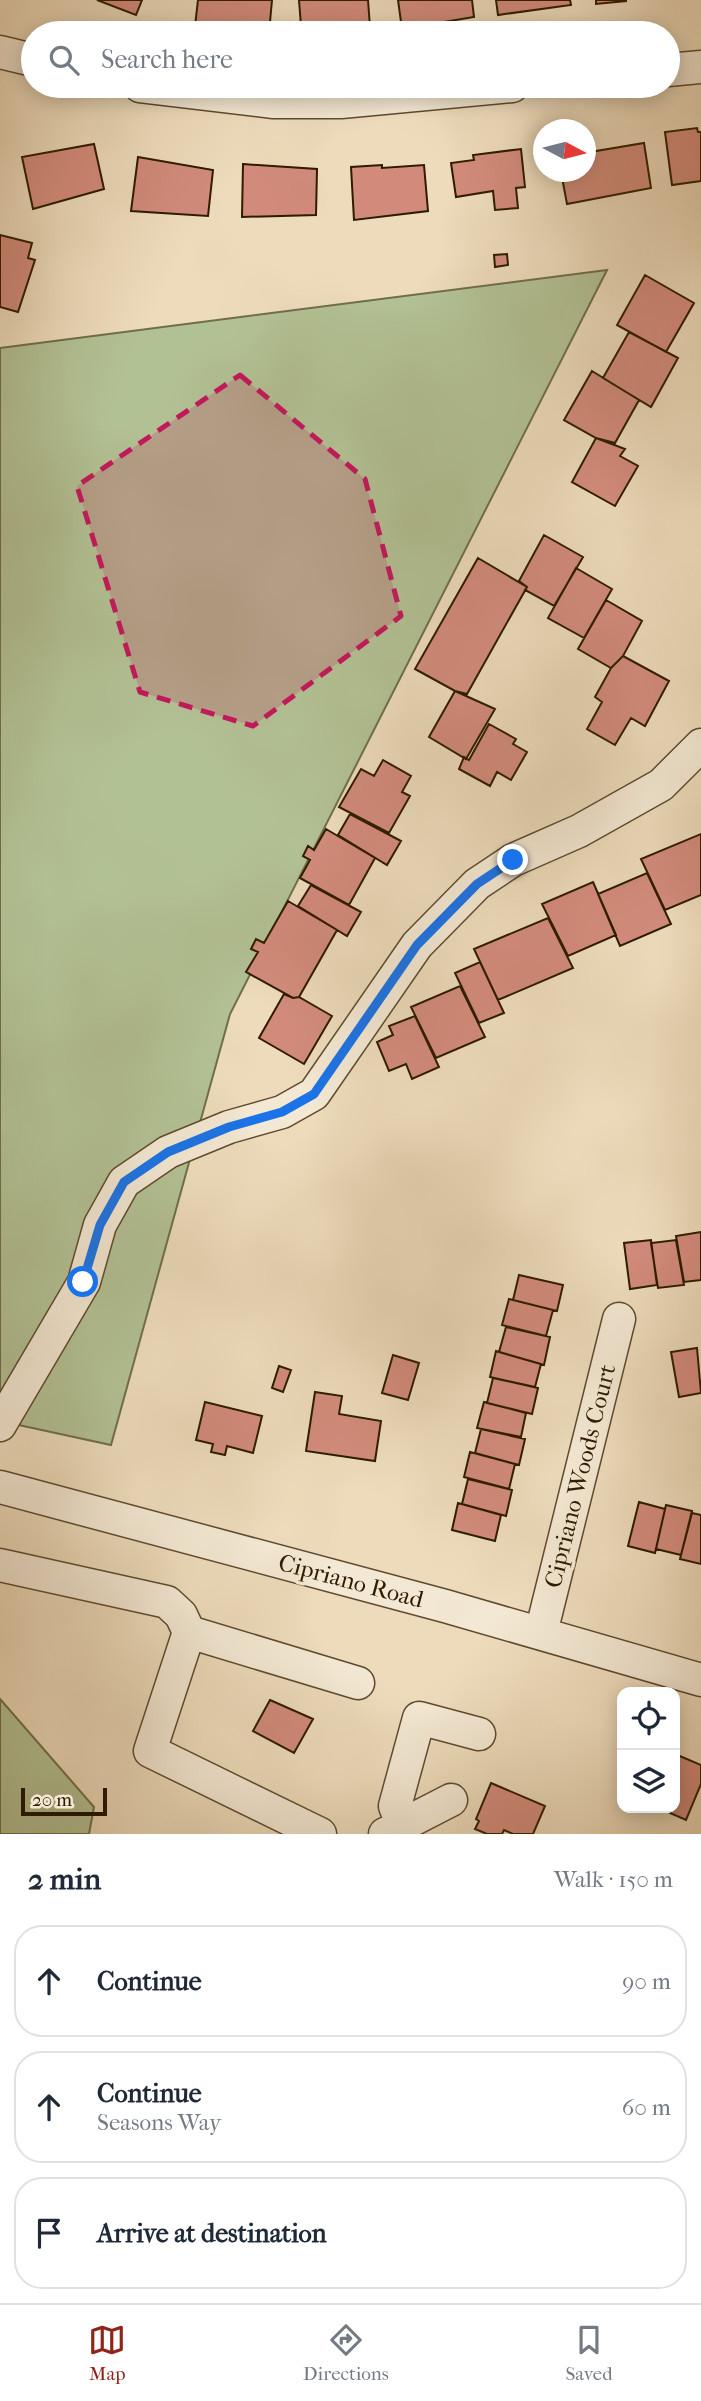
<!DOCTYPE html>
<html lang="en">
<head>
<meta charset="utf-8">
<style>
  body { margin:0; font-family:"IM FELL French Canon",serif; background:#f2f2f3; color:#1f2937 }
  .controls { position:absolute; right:21px; bottom:21px; display:grid; overflow:hidden; border-radius:14px; box-shadow:0 4px 18px #0003 }
  .controls button { width:63px; height:63px; display:grid; place-items:center; padding:0; border:0; border-bottom:2px solid #e0e1e3; background:#fff; color:#1f2937; font:35px sans-serif }
  .compass { position:absolute; left:533px; top:119px; width:63px; height:63px; border-radius:50%; background:#fff; box-shadow:0 4px 18px #0003; rotate:97deg }
  .scale { position:absolute; left:21px; bottom:18px; width:86px; box-sizing:border-box; padding-left:7px; border:4px solid #2e1b00; border-top:0; font-size:19px; line-height:24px; white-space:nowrap; color:#2e1b00; -webkit-text-stroke:5px #f3e8d3; paint-order:stroke }
  .stop { position:absolute; width:21px; height:21px; margin:-16px; border:5px solid #1a73e8; border-radius:50%; background:#fff }
  .stop.end { background:#1a73e8; border-color:#fff; box-shadow:0 2px 7px #0008 }
  .list { margin:0; padding:0; list-style:none }
  h2 { display:flex; justify-content:space-between; align-items:center; height:91px; margin:0; padding:0 28px; font-size:30px }
  h2 small { font-size:23px; font-weight:400; color:#747a83 }
  .list li { display:grid; grid-template-columns:46px 1fr auto; gap:21px; align-items:center; box-sizing:border-box; height:112px; margin:0 14px 14px; padding:0 14px; border:2px solid #e0e1e3; border-radius:28px }
  .list b { display:block; font-size:26px; white-space:nowrap }
  .list p { margin:0; font-size:23px; white-space:nowrap; color:#747a83 }
  .list em { font-size:23px; font-style:normal; color:#747a83 }
  .icon { flex:none; width:38px; height:38px; fill:none; stroke:currentColor; stroke-width:2; stroke-linecap:round; stroke-linejoin:round }
  .map { position:relative; flex:none; width:701px; height:1834px; overflow:hidden }
  .search { position:absolute; background:#fff; box-shadow:0 4px 18px #0003; left:21px; right:21px; top:21px; height:77px; display:flex; align-items:center; gap:18px; box-sizing:border-box; padding:0 24px; border-radius:38px; color:#747a83; font-size:26px }
  .sheet { height:469px; background:#fff }
  nav { display:flex; justify-content:space-around; align-items:center; box-sizing:border-box; height:98px; border-top:2px solid #e0e1e3; background:#fff; font-size:19px; color:#747a83 }
  nav a { display:grid; justify-items:center; gap:4px }
  nav .on { color:#8f2418 }
  .map>svg:first-child { display:block }
  .green { fill:#b2c194; stroke:#706e4a; stroke-width:2 }
  .building { fill:#d28b7b; stroke:#2e1b00; stroke-width:2 }
  .lines { fill:none; stroke-linecap:round; stroke-linejoin:round }
  .minor-casing { stroke:#5e4b2f; stroke-width:35 }
  .minor { stroke:#f3e8d3; stroke-width:32 }
  .route { stroke:#1a73e8; stroke-width:9 }
  .marked { fill:#c2185b; fill-opacity:0.2; stroke:#c2185b; stroke-width:5; stroke-dasharray:14 9; stroke-linejoin:round }
  .labels { text-anchor:middle; dominant-baseline:central; stroke-width:7; stroke-linejoin:round; paint-order:stroke }
  .street-label { font-size:24px; fill:#2e1b00; stroke:#f3e8d3 }
</style>
</head>
<body>
<div class="map">
<svg width="701" height="1834" viewBox="0 0 701 1834">
  <rect width="100%" height="100%" fill="#eddbbb"/>
  <filter id="stains"><feTurbulence type="fractalNoise" baseFrequency=".00286" numOctaves="4"/><feColorMatrix values="0 0 0 0 .2 0 0 0 0 .09 0 0 0 0 .02 0 0 0 .5 -.17"/></filter>
  <radialGradient id="worn" r=".72"><stop offset=".6" stop-color="#630" stop-opacity="0"/><stop offset="1" stop-color="#630" stop-opacity=".3"/></radialGradient>
  <path class="green" d="M607,270L230,1014L111,1445L0,1421V348Z
    M0,1699L94,1807L89,1834H0Z"/>
  <path class="building" d="M97,0H142L136,15Z
    M198,0H272L269,33L195,26Z
    M299,0H368L370,27L327,31L326,24L301,26Z
    M398,0H472L474,17L402,29Z
    M496,0H570L571,5L498,15Z
    M596,0H626V1L596,4Z
    M697,128L698,132H701V181L672,185L665,132Z
    M644,143L651,188L567,204L561,172H586V147L589,146L590,152Z
    M94,144L104,189L33,209L22,157Z
    M521,149L525,187L516,188L518,208L495,210L493,191L456,197L451,163L474,160L473,155Z
    M138,157L213,170L208,216L131,211Z
    M243,164L317,169L316,215L242,217Z
    M382,165V168L424,165L428,211L354,220L351,167Z
    M0,235L32,243L28,258L35,260L18,312L0,307Z
    M507,254L508,265L495,267L494,255Z
    M645,275L694,303L666,352L617,325Z
    M629,332L678,358L651,407L603,378Z
    M592,371L639,400L615,443L596,438L564,420Z
    M596,438L625,449L620,456L638,466L615,506L572,482Z
    M544,535L583,557L554,606L525,590L527,587L519,581Z
    M478,558L527,587L467,694L455,691L415,669Z
    M576,568L612,589L584,638L548,618Z
    M606,600L642,621L623,656L611,668L578,649Z
    M623,656L669,681L645,726L631,718L615,745L587,729L602,702L595,697L611,668Z
    M455,691L495,709L466,759L429,737Z
    M489,724L516,739L513,744L527,752L511,780L497,772L490,786L459,769L464,757L469,760Z
    M383,760L411,776L402,792L410,796L389,833L339,807L361,769L374,776Z
    M350,814L401,841L387,865L338,835Z
    M326,829L375,858L349,905L300,878L310,860L303,856L308,846L314,850Z
    M701,834V895L665,910L641,859Z
    M647,873L671,924L620,946L598,894Z
    M593,882L616,935L568,956L542,904Z
    M311,885L361,912L347,936L298,906Z
    M288,901L337,930L299,997L293,998L246,972L258,952L251,949L256,939L264,943Z
    M548,918L573,968L498,1000L474,949Z
    M480,962L504,1013L479,1023L455,973Z
    M460,986L485,1037L436,1058L411,1007Z
    M284,994L293,998L299,997L332,1016L304,1064L259,1038Z
    M415,1016L439,1067L412,1079L406,1064L389,1071L377,1042L393,1035L389,1026Z
    M701,1232V1280L684,1282L676,1236Z
    M651,1240L657,1285L630,1289L624,1243Z
    M676,1240L684,1285L658,1288L651,1243Z
    M519,1275L563,1285L557,1311L513,1300Z
    M509,1299L553,1310L546,1336L502,1325Z
    M506,1327L550,1337L544,1365L499,1352Z
    M697,1348L701,1393L679,1397L671,1352Z
    M496,1351L541,1364L535,1387L490,1377Z
    M393,1355L419,1363L408,1400L382,1393Z
    M279,1366L291,1370L283,1392L272,1388Z
    M493,1378L538,1388L532,1414L487,1403Z
    M315,1392L342,1396L339,1414L381,1421L375,1461L306,1451Z
    M205,1402L262,1416L253,1453L227,1446L225,1455L211,1452L213,1444L196,1440Z
    M484,1402L526,1413L521,1437L477,1428Z
    M481,1429L525,1439L519,1465L475,1453Z
    M470,1452L515,1464L509,1489L464,1477Z
    M468,1479L512,1490L506,1516L462,1504Z
    M639,1502L665,1509L655,1553L628,1546Z
    M458,1503L501,1515L495,1541L452,1530Z
    M666,1505L692,1511L681,1555L656,1549Z
    M692,1513L701,1515V1564L680,1559Z
    M270,1700L313,1719L294,1753L253,1731Z
    M675,1754L701,1765V1784L686,1820L670,1813L677,1798Z
    M491,1783L545,1806L533,1834H513L504,1830L502,1834H487L475,1829L479,1821L476,1819Z"/>
  <g class="lines">
    <g class="minor-casing">
      <path id="minor" d="M0,52L33,60
        M668,70L701,67
        M140,86L274,102H341L512,86
        M0,1425L84,1282L100,1225L124,1182L168,1152L229,1127L282,1112L314,1094L417,945L477,884L513,860L579,831L661,785L701,745
        M0,1487L445,1606L701,1680
        M0,1565L167,1602L181,1615L189,1632
        M541,1633L619,1319
        M402,1825L395,1806L419,1718L479,1734
        M320,1834L150,1751L189,1632L358,1683
        M385,1834L451,1800"/>
    </g>
    <use href="#minor" class="minor"/>
  </g>
  <g class="lines">
    <path class="route" d="M83,1282L100,1225L124,1182L168,1152L229,1127L282,1112L314,1094L417,945L477,884L513,860"/>
  </g>
  <path class="marked" d="M240,375L365,479L401,616L253,726L140,692L77,486Z"/>
  <g class="labels">
    <g class="street-label">
      <text transform="translate(580 1476) rotate(-76)">Cipriano Woods Court</text>
      <text transform="translate(351 1581) rotate(15)">Cipriano Road</text>
    </g>
  </g>
  <rect width="100%" height="100%" filter="url(#stains)"/>
  <rect width="100%" height="100%" fill="url(#worn)"/>
</svg>
<div class="controls">
<button><svg class="icon" aria-label="locate" viewBox="0 0 24 24"><circle cx="12" cy="12" r="6"/><path d="M12 2v4M12 18v4M2 12h4M18 12h4"/></svg></button>
<button><svg class="icon" aria-label="layers" viewBox="0 0 24 24"><path d="M12 4l9 5-9 5-9-5zM3 14l9 5 9-5"/></svg></button>
</div>
<svg class="compass" viewBox="-18 -18 36 36"><path d="M0-13l5 13h-10z" fill="#e53935"/><path d="M0 13l5-13h-10z" fill="#747a83"/></svg>
<div class="scale">20 m</div>
<div class="stop" style="left:83px;top:1282px"></div>
<div class="stop end" style="left:513px;top:860px"></div>
<div class="search"><svg class="icon" aria-label="search" viewBox="0 0 24 24"><circle cx="10" cy="10" r="6"/><path d="M15 15l6 6"/></svg>Search here</div>
</div>
<section class="sheet">
<h2>2 min<small>Walk · 150 m</small></h2>
<ul class="list">
<li><svg class="icon" aria-label="ahead" viewBox="0 0 24 24"><path d="M12 20V5M6 11l6-6 6 6"/></svg><div><b>Continue</b></div><em>90 m</em></li>
<li><svg class="icon" aria-label="ahead" viewBox="0 0 24 24"><path d="M12 20V5M6 11l6-6 6 6"/></svg><div><b>Continue</b><p>Seasons Way</p></div><em>60 m</em></li>
<li><svg class="icon" aria-label="arrive" viewBox="0 0 24 24"><path d="M6 21V4h12l-3 4 3 4H6"/></svg><div><b>Arrive at destination</b></div></li>
</ul>
</section>
<nav>
<a class="on"><svg class="icon" aria-label="map" viewBox="0 0 24 24"><path d="M3 6l6-2 6 2 6-2v14l-6 2-6-2-6 2zM9 4v14M15 6v14"/></svg>Map</a>
<a><svg class="icon" aria-label="directions" viewBox="0 0 24 24"><path d="M12 3l9 9-9 9-9-9zM9 14v-3h6M13 9l2 2-2 2"/></svg>Directions</a>
<a><svg class="icon" aria-label="saved" viewBox="0 0 24 24"><path d="M7 4h10v16l-5-4-5 4z"/></svg>Saved</a>
</nav>
</body>
</html>
